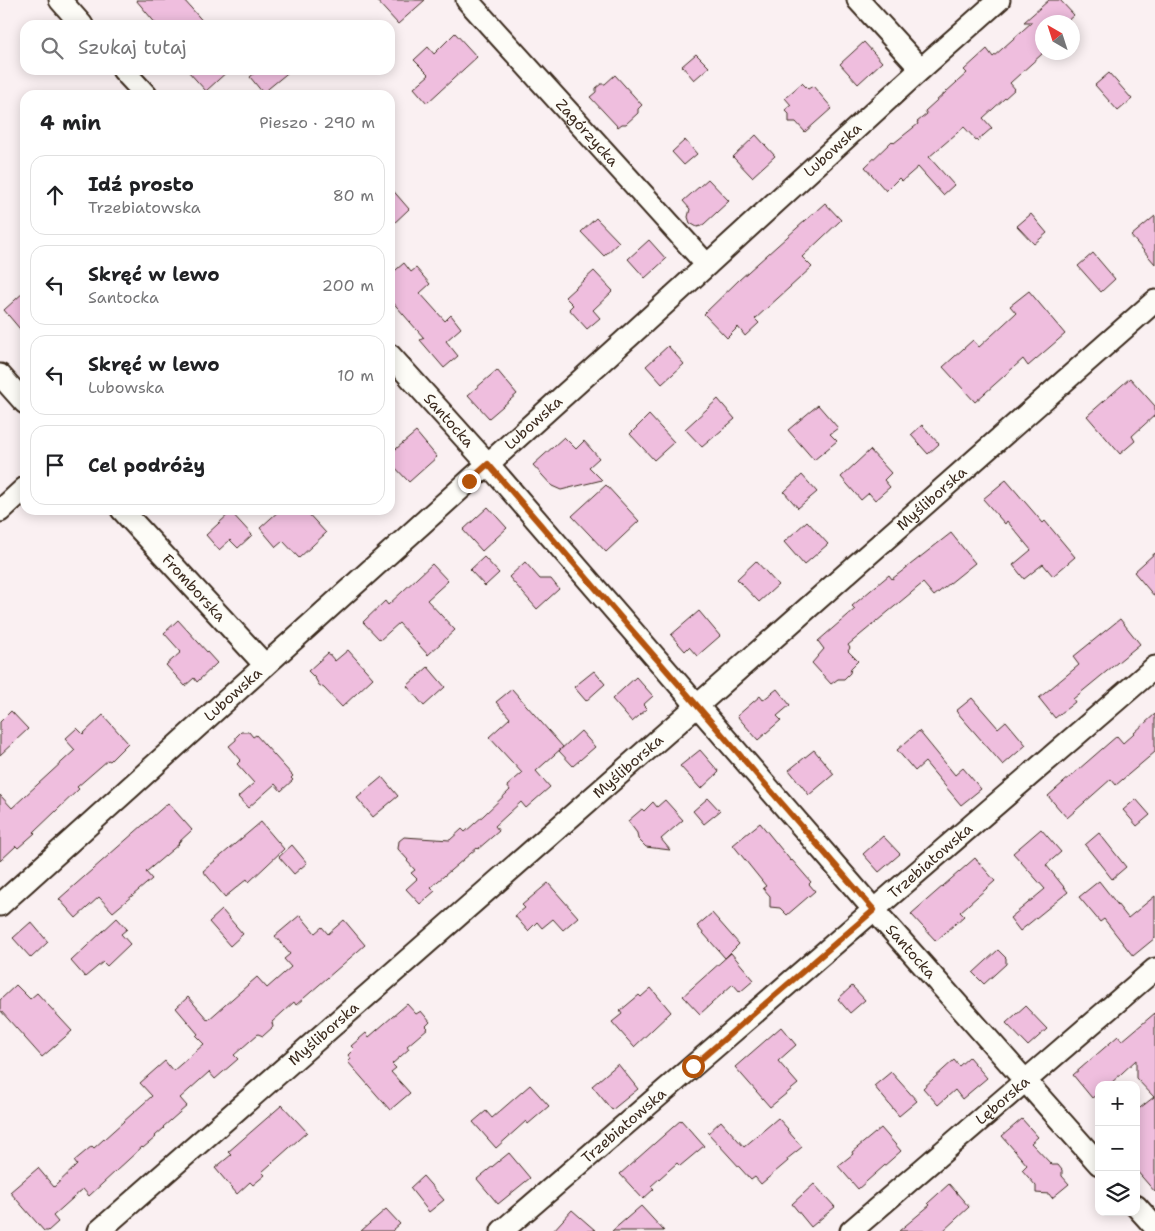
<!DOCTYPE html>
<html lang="pl">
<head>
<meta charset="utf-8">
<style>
  body { margin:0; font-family:"Shantell Sans",sans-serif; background:#f6f6f6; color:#202124 }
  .controls { position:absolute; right:15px; bottom:15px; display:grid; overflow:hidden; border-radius:10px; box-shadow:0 2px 12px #0003 }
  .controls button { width:45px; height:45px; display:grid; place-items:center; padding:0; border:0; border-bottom:1px solid #e0e0e0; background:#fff; color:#202124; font:25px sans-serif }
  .compass { position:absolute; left:1035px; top:15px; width:45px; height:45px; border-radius:50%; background:#fff; box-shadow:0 2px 12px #0003; rotate:321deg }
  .stop { position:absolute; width:15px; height:15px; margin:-11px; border:4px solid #b45309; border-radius:50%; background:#fff }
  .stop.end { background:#b45309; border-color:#fff; box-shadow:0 1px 5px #0008 }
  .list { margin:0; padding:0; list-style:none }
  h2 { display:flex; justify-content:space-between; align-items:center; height:65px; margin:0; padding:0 20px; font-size:21px }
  h2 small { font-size:16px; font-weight:400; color:#757577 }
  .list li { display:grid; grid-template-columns:32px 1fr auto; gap:15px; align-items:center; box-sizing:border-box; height:80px; margin:0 10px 10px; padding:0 10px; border:1px solid #e0e0e0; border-radius:15px }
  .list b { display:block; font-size:19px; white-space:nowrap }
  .list p { margin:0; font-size:16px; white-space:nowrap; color:#757577 }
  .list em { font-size:16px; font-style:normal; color:#757577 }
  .icon { flex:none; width:28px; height:28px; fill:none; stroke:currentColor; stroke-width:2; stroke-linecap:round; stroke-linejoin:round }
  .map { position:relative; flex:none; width:1155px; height:1231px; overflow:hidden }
  .search { position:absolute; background:#fff; box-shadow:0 2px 12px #0003; left:20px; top:20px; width:375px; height:55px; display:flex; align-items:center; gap:12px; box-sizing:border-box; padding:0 18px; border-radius:15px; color:#757577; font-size:19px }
  .panel { position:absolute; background:#fff; box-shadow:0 2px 12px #0003; left:20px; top:90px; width:375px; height:425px; border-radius:15px }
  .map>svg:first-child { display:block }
  .building { fill:#efbede; stroke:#3b2a1e }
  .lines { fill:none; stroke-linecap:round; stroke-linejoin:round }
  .street-casing { stroke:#3b2a1e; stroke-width:25 }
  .street { stroke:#fdfcf7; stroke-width:21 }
  .route { stroke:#b45309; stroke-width:6 }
  .labels { text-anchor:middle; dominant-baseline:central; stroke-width:5; stroke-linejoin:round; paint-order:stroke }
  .street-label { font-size:15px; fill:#3b2a1e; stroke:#fdfcf7 }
</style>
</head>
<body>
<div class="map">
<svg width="1155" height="1231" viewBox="0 0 1155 1231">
  <rect width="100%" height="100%" fill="#faf0f2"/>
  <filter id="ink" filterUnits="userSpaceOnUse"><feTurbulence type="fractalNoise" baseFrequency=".02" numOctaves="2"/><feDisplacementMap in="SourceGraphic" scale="10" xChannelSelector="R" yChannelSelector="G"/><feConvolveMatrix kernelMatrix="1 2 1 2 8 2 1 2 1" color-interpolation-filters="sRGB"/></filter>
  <g filter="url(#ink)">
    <path class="building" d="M136,0H184L206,25H157Z
      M376,0H425L398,24Z
      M1049,0H1060L1074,15L1066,22H1042V54L1010,83L1015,89L983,118L992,128L977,141L964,127L929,157L954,185L943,195L918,167L902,181L899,178L886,191L865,167L892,141L894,143L918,124L917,122L927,114L925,111L967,73L964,70L987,49L993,57L1032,22H1024Z
      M455,33L477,57L427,103L414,88L429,75L414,60L428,47L434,54Z
      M864,42L882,62L858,84L840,64Z
      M696,54L709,67L694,80L682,66Z
      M187,70H229L206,91Z
      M258,70H291L263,93L250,77Z
      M1109,73L1132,99L1118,111L1095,85Z
      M615,75L642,105L638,109V113L626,124H622L618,127L590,97L596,92V88L601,84H605Z
      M802,83L808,89L813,86L832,108L805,132L796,122H789V114L785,110L791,105L785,98Z
      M756,135L775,156L752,177L733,157Z
      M685,140L697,154L684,165L672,152Z
      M708,179L729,201L704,224L701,226L697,227L690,223L688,217L690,209L683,201Z
      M390,187L409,209L390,227Z
      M825,203L841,220L802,257L812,267L755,319L759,323L745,336L738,327L727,338L704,314L739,280Z
      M1031,214L1047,233L1034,244L1017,226Z
      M1155,216V264L1131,236Z
      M596,218L619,242L604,256L581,232Z
      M649,240L666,259L645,278L628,259Z
      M1093,253L1115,279L1101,292L1078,266Z
      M404,263L411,272L416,268L430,284L420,293L445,321L451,315L461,328L446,341L458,356L444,368L420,340L424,338L390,299V275Z
      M594,271L613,291L593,310L600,318L587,329L569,309L573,305L565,297Z
      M25,291V335L4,310Z
      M1029,291L1065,334L1028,366L1023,359L975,402L943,367L973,340L979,347L1016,313L1010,306Z
      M668,346L684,364L662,384L646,366Z
      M497,370L517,394L489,418L468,395Z
      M1130,378L1155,406V415L1132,436L1135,441L1120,454L1087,416Z
      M718,399L735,419L702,447L685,429Z
      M818,405L838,428L830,434L837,441L814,460L788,430Z
      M649,415L674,442L654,460L630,434Z
      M922,425L939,444L928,454L911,435Z
      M416,432L437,457L409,482L390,462V454Z
      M564,437L576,449L584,441L599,458L589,467L602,480L561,490L552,486L533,465Z
      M870,450L891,473L884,480L890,487L875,500L869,493L861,500L841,477Z
      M802,475L817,492L798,508L784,492Z
      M1006,480L1043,523L1045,521L1075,557L1053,576L1043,564L1024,579L1013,565L1031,550L1007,521L1005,524L983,499Z
      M606,485L639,521L606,552L572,516Z
      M488,507L507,528L482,551L463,530Z
      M280,510H305L326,533L299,558L283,541L276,547L260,528Z
      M231,512L252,535L238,548L230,540L219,550L206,535Z
      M807,521L828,544L804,565L784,542Z
      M951,533L975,563L934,596L923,583L848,645L850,648L848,651L858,661L851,668L850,673L844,679H838L831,684L812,663L824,649L818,641L855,609L852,606L889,575L892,579Z
      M1155,553V597L1134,572Z
      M484,557L499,573L485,586L470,570Z
      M756,561L778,585L759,602L737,579Z
      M525,562L540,579H551L559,589L537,609L509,577Z
      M432,564L448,581L427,600L455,630L428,655L399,623L380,640L363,622L385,601L388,605Z
      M699,611L720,636L697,656L689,647L685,651L671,635Z
      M1120,619L1140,644L1073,699L1075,702L1055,718L1039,698L1079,665L1073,657Z
      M178,620L217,663L197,682L194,678L185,686L166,665L181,652L164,633Z
      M348,650L373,678L342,707L324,688L319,685L315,678L308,671L328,653L335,661Z
      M428,667L445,687L424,706L407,686Z
      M594,671L605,684L586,701L574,687Z
      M636,677L653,696L643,705L647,709L632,722L612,699Z
      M512,689L563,747L536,771L550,787L526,808L521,802L495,826L499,831L478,849L477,848L431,887L435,891L420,904L406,889L417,879L411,873L415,870L407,861L408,860L398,849L399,841L404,837L450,840L462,829L465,832L484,815L510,790L507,786L522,773L489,737L510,718L496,702Z
      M777,689L790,705L777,716L781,720L758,740L737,716L760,696L763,700Z
      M972,698L998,728L1006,721L1026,745L1003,765L956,711Z
      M11,711L28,729L0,755V722Z
      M1155,714V752L1116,785L1111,779L1067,818L1048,796L1117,736L1123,743Z
      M103,715L128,743L110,761L108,760L77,787L79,789L34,832L35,833L18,848L16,846L0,861V795L12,808L75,750L65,739L77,728L83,734Z
      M581,731L595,747L573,766L559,751Z
      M919,731L955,775L963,768L981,789L961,805L925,762L915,771L897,750Z
      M241,732H249L253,737L256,735L293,776L291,778L293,780L281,791L275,784L248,808L238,797L254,783L237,764L241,760L229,746L236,740V737Z
      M700,750L719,772L701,789L680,766Z
      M814,750L834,774L809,795L789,770Z
      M382,777L398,796L373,817L357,798Z
      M708,798L720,811L704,824L693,811Z
      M1136,799L1150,815L1137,826L1123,810Z
      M665,800L683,820L661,839L670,850L646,847L638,839L637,833L628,821L642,809L644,811L653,802L657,807Z
      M168,803L192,830L178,843L179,844L146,872L152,879L113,912L99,897L76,918L59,899Z
      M261,822L284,849L249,882L247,879L225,897L203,871Z
      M760,823L791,861L792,860L811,882L809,884L815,891L787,915L780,908L770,907V896L763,888L766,886L733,845Z
      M1041,829L1061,852L1046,865L1068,892L1020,931L1010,918L1045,889L1013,853Z
      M1099,833L1126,867L1112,879L1085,845Z
      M883,836L900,854L879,872L863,854Z
      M292,845L307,863L294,874L279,857Z
      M975,858L995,881L960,912L964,916L936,941L911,914Z
      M1099,881L1128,918L1155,896V938L1133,956L1104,919L1100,922L1079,897Z
      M548,883L578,917L563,930L553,919L542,928L537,922L528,931L515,916L525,908L522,905Z
      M222,910L243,934L230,946L209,922Z
      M712,913L739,944L725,958L697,926Z
      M300,915L315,933L322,927L328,934L344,920L365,945L296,1005L294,1002L272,1022L273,1027L263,1036L258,1034L234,1055L238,1059L215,1079L209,1072L180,1098L187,1106L163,1127L164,1128L155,1136L156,1137L143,1148L142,1147L89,1196L83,1189L53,1216L58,1222L48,1231H44L10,1192L38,1168L54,1187L77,1165L74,1161L92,1146L94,1148L152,1096L140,1083L165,1061L173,1071L204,1044L196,1036L198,1034L176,1008L188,997L208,1020L257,977L267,988L291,967L284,959L290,954L275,936Z
      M117,918L127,929L121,934L130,944L107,966L103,962L85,977L71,961Z
      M31,922L48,942L31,958L13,938Z
      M998,950L1006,958V964L984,984L973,973Z
      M731,953L754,980L740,992L733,984L700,1014L683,996Z
      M16,985L30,999L37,993L72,1031L42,1057L0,1010V1000Z
      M852,986L865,1000L850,1013L838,999Z
      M651,988L671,1012L634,1047L612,1022L622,1014L620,1011L639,995L641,997Z
      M407,1004L416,1014L421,1011L430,1022L426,1026L428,1028L407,1046L409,1049L392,1064L396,1068L391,1072L410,1093L390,1110L348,1062L351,1059L348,1055L354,1049L351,1046L366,1033L369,1037Z
      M1025,1006L1047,1029L1028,1046L1006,1023Z
      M1155,1013V1192L1136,1170V1111L1154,1097L1136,1078V1060L1109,1085H1099V1093L1092,1098L1073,1075L1118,1036L1122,1041Z
      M781,1027L796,1045L778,1061L798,1084L770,1107L735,1067Z
      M969,1057L987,1078L962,1099L955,1090L938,1105L923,1088L954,1060L959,1066Z
      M618,1064L638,1089L612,1110L592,1086Z
      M891,1072L917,1101L899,1116L874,1086Z
      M530,1085L549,1106L528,1124L526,1121L496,1148L473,1122L486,1111L492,1118Z
      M282,1105L307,1132L262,1172L265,1175L253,1185L250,1182L237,1194L215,1168L231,1155L228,1152Z
      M778,1118L788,1129L787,1130L802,1147L787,1159L788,1161L761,1184L755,1177L751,1180L708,1133L721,1121L744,1147Z
      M1022,1119L1038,1137L1031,1143L1052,1165H1058L1062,1170V1176L1069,1184L1052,1198L1049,1194L1036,1193V1186L1022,1170L1027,1165L1002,1136Z
      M681,1120L704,1146L680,1166L677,1163L651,1186L654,1189L643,1199L620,1174Z
      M881,1128L901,1151L858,1189L838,1166L853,1154L852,1152Z
      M509,1153L530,1178L498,1204L477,1179Z
      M423,1176L444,1200L429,1212L410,1188Z
      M814,1184L835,1207L811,1227L792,1204Z
      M949,1184L969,1207L943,1231H899L930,1205L928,1203Z
      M641,1206L664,1231H612Z
      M386,1209L400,1224L392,1231H361Z
      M572,1210L596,1231H553Z"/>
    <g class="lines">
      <g class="street-casing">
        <g id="street">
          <path d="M60,0L82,25"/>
          <path id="s1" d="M467,0L707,265"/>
          <path d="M858,0L921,69"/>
          <path d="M123,70L146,95"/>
          <path id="s2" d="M390,355L488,464L874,910L1099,1164"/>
          <path d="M0,375L25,403"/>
          <path id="s3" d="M122,510L265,665"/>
          <path d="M0,511L25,488"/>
          <path id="s4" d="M0,905L634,332L921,69L999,0"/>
          <path d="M1136,1206L1155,1227"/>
          <path id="s5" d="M99,1231L698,705L1155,301"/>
          <path id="s6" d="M502,1231L1155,667"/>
          <path id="s7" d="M851,1231L1155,969"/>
        </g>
      </g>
      <use href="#street" class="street"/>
    </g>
  </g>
  <g class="lines" filter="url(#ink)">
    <path class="route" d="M469,481L488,464L874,910L693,1066"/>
  </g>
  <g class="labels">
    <g class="street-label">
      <text stroke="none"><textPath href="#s1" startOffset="179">Zagórzycka</textPath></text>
      <text stroke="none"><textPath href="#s4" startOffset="1124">Lubowska</textPath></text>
      <text stroke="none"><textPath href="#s2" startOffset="88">Santocka</textPath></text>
      <text stroke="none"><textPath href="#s4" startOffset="719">Lubowska</textPath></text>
      <text stroke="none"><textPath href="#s5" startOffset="1109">Myśliborska</textPath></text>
      <text stroke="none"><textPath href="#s3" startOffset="106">Fromborska</textPath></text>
      <text stroke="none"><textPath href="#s4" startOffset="314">Lubowska</textPath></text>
      <text stroke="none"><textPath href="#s5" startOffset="704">Myśliborska</textPath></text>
      <text stroke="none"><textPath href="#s6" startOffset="566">Trzebiatowska</textPath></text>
      <text stroke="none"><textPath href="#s2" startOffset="792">Santocka</textPath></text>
      <text stroke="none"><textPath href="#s5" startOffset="299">Myśliborska</textPath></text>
      <text stroke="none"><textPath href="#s7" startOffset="200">Lęborska</textPath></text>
      <text stroke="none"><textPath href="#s6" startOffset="161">Trzebiatowska</textPath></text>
    </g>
  </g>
</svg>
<div class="controls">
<button>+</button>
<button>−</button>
<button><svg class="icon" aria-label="layers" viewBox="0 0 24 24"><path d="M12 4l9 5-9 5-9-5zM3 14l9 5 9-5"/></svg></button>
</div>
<svg class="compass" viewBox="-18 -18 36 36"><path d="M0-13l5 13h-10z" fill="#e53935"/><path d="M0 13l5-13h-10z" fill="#757577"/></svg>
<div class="stop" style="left:693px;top:1066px"></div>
<div class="stop end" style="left:469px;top:481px"></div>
<div class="search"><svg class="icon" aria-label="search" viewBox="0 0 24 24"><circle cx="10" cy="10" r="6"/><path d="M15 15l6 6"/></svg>Szukaj tutaj</div>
<section class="panel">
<h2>4 min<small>Pieszo · 290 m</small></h2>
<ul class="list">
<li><svg class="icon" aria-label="ahead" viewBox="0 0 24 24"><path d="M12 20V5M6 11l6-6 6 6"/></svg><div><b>Idź prosto</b><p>Trzebiatowska</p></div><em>80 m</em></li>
<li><svg class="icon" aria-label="left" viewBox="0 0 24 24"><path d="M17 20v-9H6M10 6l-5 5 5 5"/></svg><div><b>Skręć w lewo</b><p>Santocka</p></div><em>200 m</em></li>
<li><svg class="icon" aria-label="left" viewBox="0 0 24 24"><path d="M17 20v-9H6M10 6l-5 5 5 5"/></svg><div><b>Skręć w lewo</b><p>Lubowska</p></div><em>10 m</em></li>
<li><svg class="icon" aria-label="arrive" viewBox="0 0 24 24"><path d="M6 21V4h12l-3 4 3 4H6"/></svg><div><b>Cel podróży</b></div></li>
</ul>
</section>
</div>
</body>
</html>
